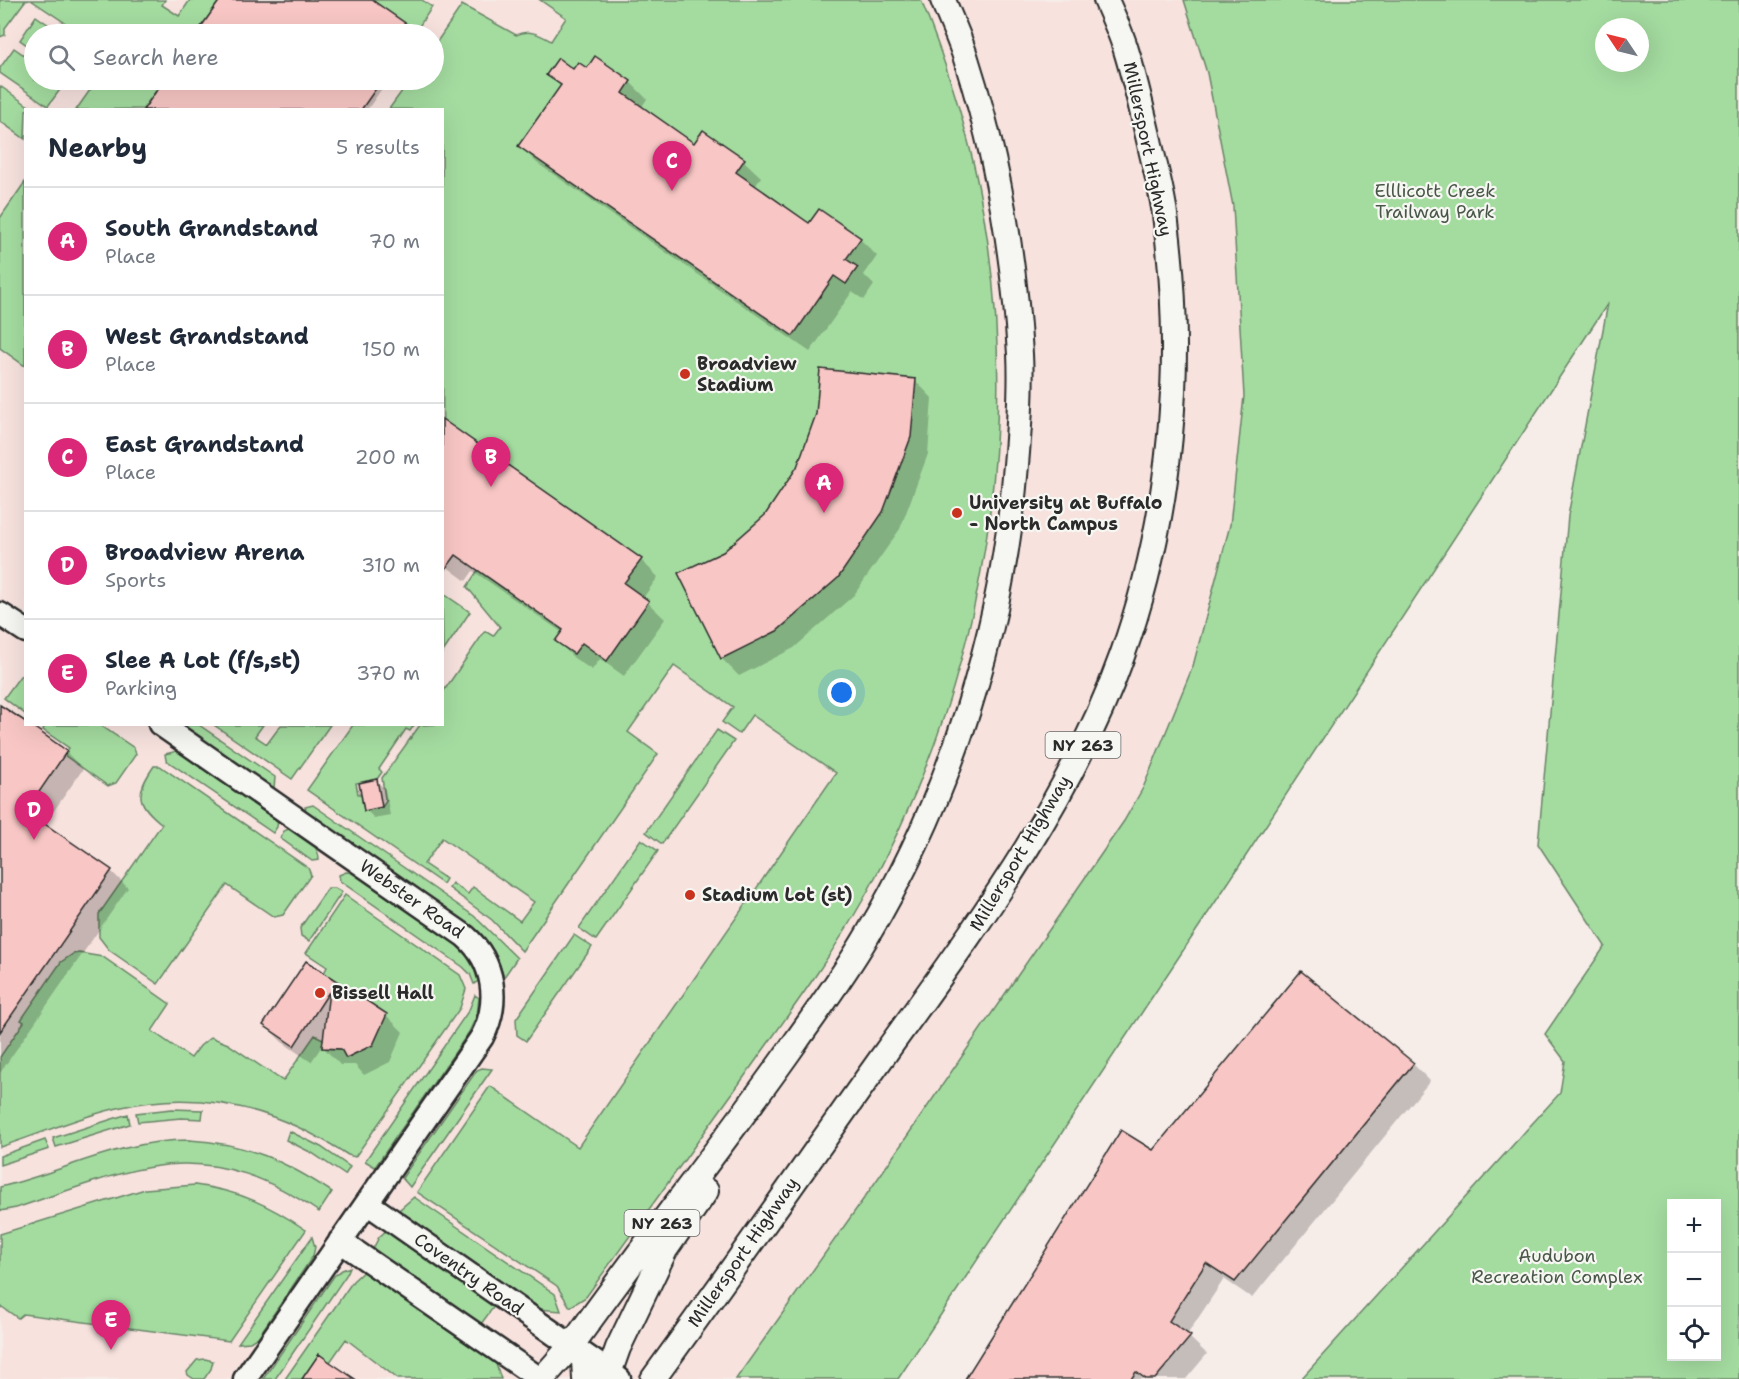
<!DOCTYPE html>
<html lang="en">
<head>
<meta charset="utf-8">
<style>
  body { margin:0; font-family:"Shantell Sans",sans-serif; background:#f2f2f3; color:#1f2937 }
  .controls { position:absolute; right:18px; bottom:18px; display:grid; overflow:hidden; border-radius:0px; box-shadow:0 6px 24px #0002 }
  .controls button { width:54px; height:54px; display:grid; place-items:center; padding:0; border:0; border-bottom:2px solid #e0e1e3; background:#fff; color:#1f2937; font:30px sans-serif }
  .compass { position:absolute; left:1595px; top:18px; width:54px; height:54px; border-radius:50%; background:#fff; box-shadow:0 6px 24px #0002; rotate:305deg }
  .you { position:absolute; left:842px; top:693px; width:21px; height:21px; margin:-15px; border:4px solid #fff; border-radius:50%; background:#1a73e8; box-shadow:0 0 0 9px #1a73e833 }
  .badge { display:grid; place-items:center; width:39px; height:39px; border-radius:50%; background:#db2777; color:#fff; font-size:20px; font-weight:700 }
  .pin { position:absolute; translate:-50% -50px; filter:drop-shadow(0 2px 3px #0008) }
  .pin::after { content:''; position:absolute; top:32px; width:21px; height:18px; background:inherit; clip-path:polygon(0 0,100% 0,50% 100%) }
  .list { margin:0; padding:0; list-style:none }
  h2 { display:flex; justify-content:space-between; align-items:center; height:78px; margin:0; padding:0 24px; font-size:26px }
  h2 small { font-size:20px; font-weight:400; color:#747a83 }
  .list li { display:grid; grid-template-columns:39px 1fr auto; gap:18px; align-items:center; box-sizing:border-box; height:108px; padding:0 24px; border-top:2px solid #e0e1e3 }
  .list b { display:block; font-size:22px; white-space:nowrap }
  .list p { margin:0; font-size:20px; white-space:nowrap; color:#747a83 }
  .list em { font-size:20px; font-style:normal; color:#747a83 }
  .icon { flex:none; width:33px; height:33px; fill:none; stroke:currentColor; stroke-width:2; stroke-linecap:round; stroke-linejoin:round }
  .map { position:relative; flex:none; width:1739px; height:1379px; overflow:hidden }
  .search { position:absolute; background:#fff; box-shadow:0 6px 24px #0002; left:24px; top:24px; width:420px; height:66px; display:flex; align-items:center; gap:15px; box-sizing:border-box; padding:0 21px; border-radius:33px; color:#747a83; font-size:22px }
  .panel { position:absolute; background:#fff; box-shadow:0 6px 24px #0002; left:24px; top:108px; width:420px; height:618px; border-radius:0px }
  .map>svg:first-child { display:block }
  .built { fill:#f7e2de; fill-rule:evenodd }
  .green { fill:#a4dca0; stroke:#688466; stroke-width:1.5; fill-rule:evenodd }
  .shadow { fill:#0003 }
  .building { fill:#f8c7c5; stroke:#2b2b2b; stroke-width:1.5 }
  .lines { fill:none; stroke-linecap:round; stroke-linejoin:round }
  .secondary-casing { stroke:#2b2b2b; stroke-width:27 }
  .primary-casing { stroke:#2b2b2b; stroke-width:28 }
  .secondary { stroke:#f6f6f2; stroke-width:22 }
  .primary { stroke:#f6f6f2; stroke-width:24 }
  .poi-dot { fill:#c8321e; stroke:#f6f6f2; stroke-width:2 }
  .labels { text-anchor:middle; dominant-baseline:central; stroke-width:4.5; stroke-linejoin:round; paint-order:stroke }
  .shield { fill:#f6f6f2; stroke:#686867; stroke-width:1.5 }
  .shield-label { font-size:16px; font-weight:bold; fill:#2b2b2b }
  .street-label { font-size:18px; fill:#2b2b2b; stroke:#f6f6f2 }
  .park-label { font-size:18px; fill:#495748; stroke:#f6f6f2 }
  .poi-label { font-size:18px; font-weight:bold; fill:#2b2b2b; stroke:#f6f6f2; text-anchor:start }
</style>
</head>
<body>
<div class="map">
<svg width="1739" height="1379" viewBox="0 0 1739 1379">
  <rect width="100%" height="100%" fill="#f6ede9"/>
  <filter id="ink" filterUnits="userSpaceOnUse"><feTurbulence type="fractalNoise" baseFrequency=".0167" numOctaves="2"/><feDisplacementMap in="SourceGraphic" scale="12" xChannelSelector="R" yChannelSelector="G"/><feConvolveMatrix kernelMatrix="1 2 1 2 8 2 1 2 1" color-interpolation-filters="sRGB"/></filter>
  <g filter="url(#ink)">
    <path class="built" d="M0,0H1666L1739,103L1238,868L898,1379H0ZM1604,27H1640V63H1604ZM34,34H434V80H34ZM26,110H442V724H26Z"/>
    <path class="green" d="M0,0H30L25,1L5,28V35L0,37Z
      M31,0H165L162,5L179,16L190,0H220L196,34H82Z
      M372,0H422L432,7L416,31Z
      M540,0H921C943,55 962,111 975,170C1028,418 987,678 863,900C828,962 785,1019 744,1077C691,1150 639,1224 586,1297L570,1307L557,1286L417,1192L490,1086L578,1147L836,773L752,715L739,734L722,722L733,707L674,666L628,732L658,754L522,951L492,920L449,888L452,883L468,894L473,887L520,921L534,902L442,838L424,864L446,879L443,884L307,790L353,725H414L410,731L406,729L379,769L382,772L377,779L356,783L358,794H361L364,810L382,807L387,800L385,799L382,778L420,725L442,724L443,692L485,631L493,636L500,627L467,587L478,570L456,555L448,565L443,561L442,110L389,109L410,80H434V46L462,5L516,35C529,29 539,34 551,41L566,18Z
      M1184,0H1739V1379H1301L1560,1093L1565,1061L1545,1034L1605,946L1538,844L1568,516L1608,303L1238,868L898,1379H736L879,1177L1124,821L1143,788L1193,666L1230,525L1244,396L1233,206L1207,73ZM1604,27H1640V63H1604ZM1672,1204H1716V1356H1672Z
      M36,16L62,34H34V50L20,40Z
      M14,48L34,62V80H59L65,83L48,106L0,73V68Z
      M97,80H164L143,109L76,110Z
      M0,86L33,109L26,110L25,139L0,121Z
      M25,182V366L0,348V218Z
      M444,594L470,612L443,652L442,596Z
      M25,674H26L25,714L4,698L20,676Z
      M44,725H100L134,748L136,754L116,783L108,786L64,755L69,748L43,730L45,726Z
      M178,725H199L275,777L274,788L269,787Z
      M214,725H263L255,736L267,744L281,725H330L292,779Z
      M717,730L734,741L662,844L646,832Z
      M177,751L186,755L278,819L277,827L273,833L166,760L165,754Z
      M154,766H160L308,868L311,875L283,915L274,917L227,885L158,984L109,950L99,937V914L162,824C136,803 135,794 154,766Z
      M313,805L474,916L517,958L504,977L497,958L483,939L307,814L305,807Z
      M291,828C303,837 319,843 319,860L312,861L280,838L284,831Z
      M641,839L658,851L596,940L579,928Z
      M346,872L355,873L455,942L472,962L478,981L474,984L470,974L463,967L340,881L339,875Z
      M328,888H335L342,892L309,941L301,936L300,928Z
      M345,895L460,975L466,989L460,1008L355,1157L348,1155C279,1110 204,1088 122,1107C80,1116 40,1134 0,1147V1057L24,1022L21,1020L61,962L73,954L79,953L103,957L170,1004L152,1031L191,1058L200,1046L211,1037L228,1044L283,1081L315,1035L323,1039L322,1048L341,1049L346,1058L373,1045L386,1014L324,973L327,967L306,953Z
      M574,935L592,947L526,1041L517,1035L516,1019Z
      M475,995L479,998L477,1015L469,1032L375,1167L365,1161L469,1010Z
      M482,1068L492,1069L410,1187L402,1178L477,1070Z
      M172,1109L203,1110L202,1119L181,1118L138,1122L136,1113Z
      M128,1114L130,1124L56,1147L53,1138Z
      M289,1131L321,1147L350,1167L345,1175L312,1153L286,1140Z
      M45,1140L49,1149L0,1165V1156Z
      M189,1140C246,1143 285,1161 332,1192L319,1212C202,1132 138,1167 16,1208L0,1211V1187C66,1171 119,1140 189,1140Z
      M195,1185C240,1191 269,1205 306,1230L229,1341L23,1314L18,1318L2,1307L0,1308V1234L145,1189Z
      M414,1197L555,1294L561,1311L538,1309L401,1214L399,1210Z
      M387,1230L495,1305L481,1324L373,1249L379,1237Z
      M312,1237L315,1247L313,1256L258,1337L250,1342L238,1343Z
      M350,1267L347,1274L275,1379H263L334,1276L342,1270Z
      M365,1270L491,1358L496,1364L501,1379H398L346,1339L330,1362L319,1354L302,1379H285L353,1281Z
      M205,1359L213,1361L211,1369L204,1379H194L188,1375L187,1372L197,1360Z"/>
    <path class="shadow" d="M222,0H369L418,34H198Z
      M588,70L630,82L647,99L641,108L695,145L703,132L744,161L761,177L755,187L809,225L860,239L877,256L864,275L874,285L864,300L852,292L810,352L537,163L520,146L561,87L548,75Z
      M166,80H388L367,110H145Z
      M915,380L932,398L928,454L900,529L854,595L794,648L739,676L722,659L680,574L724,553L766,516L798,468Z
      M442,421L641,560L658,577L643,598L665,619L624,676L600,659L592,670L574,658L557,641L563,633L473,571L466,581L442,563Z
      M0,707L66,752L83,769L44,825L111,871L128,888L0,1073Z
      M376,781L385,789L390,815L374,818L366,810Z
      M306,963L386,1015L403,1032L390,1062L364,1075L355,1065H340L322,1046L311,1062L282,1042L265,1025Z
      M1302,973L1413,1064L1430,1081L1252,1298L1224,1279L1187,1335L1207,1354L1186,1379H967Z"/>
    <path class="building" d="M220,0H372L421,34H196Z
      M595,56L631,81L623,93L694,143L703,130L745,159L736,172L809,223L819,209L861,238L846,259L858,267L846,284L834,276L793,336L518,146L561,85L546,75L558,58L573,69L578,62L587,68Z
      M164,80H382L361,110H143Z
      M820,369L916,379L911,437L883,512L838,578L777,631L721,659L678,573L723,552L765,515L797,467L816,414Z
      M442,419L642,559L624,583L649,601L607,661L582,643L574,654L555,641L563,630L456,555L442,574Z
      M0,705L26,722V724H29L67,751L26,811L112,870L0,1032Z
      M377,779L382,807L364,811L359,783Z
      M306,961L387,1014L373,1045L346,1058L341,1049L322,1048L329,992L294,1046L263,1025Z
      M1301,971L1414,1063L1235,1282L1206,1263L1169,1321L1191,1336L1155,1379H1146L1136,1372L1131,1379H965L1121,1130L1153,1150Z
      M319,1354L330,1362L355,1379H302Z"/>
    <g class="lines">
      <g class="secondary-casing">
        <path id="secondary" d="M0,614L26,631
          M160,724L465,936C495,962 500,1003 482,1037L245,1379
          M367,1203L619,1379
          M340,1241L540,1379"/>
      </g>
      <g class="primary-casing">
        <path id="primary" d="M572,1345L584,1360L585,1379
          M542,1379L572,1345C645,1242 724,1144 797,1040C821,1006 846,972 867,936C952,793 1003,630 1016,465C1019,429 1022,391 1020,354C1014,256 997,156 967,62C961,41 951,21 943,0
          M607,1379L618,1348L665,1250L706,1191
          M653,1379C732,1271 808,1161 886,1052C975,928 1070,802 1122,656C1172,517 1185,361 1165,215C1162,190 1154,164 1149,140C1142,110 1135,79 1126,50C1121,33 1113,16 1106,0"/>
      </g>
      <use href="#secondary" class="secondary"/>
      <use href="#primary" class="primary"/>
    </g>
  </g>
  <g class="poi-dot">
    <circle cx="685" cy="374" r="6"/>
    <circle cx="957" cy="513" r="6"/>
    <circle cx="690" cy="895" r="6"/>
    <circle cx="320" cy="993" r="6"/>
  </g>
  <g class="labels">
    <g class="shield">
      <rect x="1045.5" y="732" width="75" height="26" rx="4.5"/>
      <rect x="624.5" y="1210" width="75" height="26" rx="4.5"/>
    </g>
    <g class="shield-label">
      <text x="1083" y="745">NY 263</text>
      <text x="662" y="1223">NY 263</text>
    </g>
    <g class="street-label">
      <text transform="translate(1148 149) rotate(78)">Millersport Highway</text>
      <text transform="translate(1020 853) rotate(-59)">Millersport Highway</text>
      <text transform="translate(412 899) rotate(35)">Webster Road</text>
      <text transform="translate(743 1252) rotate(-55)">Millersport Highway</text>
      <text transform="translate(469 1274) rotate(35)">Coventry Road</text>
    </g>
    <g class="park-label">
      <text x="1435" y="191">Elllicott Creek<tspan x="1435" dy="21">Trailway Park</tspan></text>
      <text x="1557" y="1256">Audubon<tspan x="1557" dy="21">Recreation Complex</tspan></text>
    </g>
    <g class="poi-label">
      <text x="697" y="364">Broadview<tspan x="697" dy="21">Stadium</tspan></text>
      <text x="969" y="503">University at Buffalo<tspan x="969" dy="21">- North Campus</tspan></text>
      <text x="702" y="895">Stadium Lot (st)</text>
      <text x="332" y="993">Bissell Hall</text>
    </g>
  </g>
</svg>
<div class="controls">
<button>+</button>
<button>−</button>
<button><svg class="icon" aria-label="locate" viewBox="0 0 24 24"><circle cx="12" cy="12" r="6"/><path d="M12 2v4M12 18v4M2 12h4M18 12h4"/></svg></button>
</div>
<svg class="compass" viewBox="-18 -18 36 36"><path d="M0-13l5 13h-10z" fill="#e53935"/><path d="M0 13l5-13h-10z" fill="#747a83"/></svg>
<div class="you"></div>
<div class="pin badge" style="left:824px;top:513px">A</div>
<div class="pin badge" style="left:491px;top:487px">B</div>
<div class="pin badge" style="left:672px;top:191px">C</div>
<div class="pin badge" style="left:34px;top:840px">D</div>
<div class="pin badge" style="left:111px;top:1350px">E</div>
<div class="search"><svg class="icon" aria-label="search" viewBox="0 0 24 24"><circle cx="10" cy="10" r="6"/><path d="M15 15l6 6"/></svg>Search here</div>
<section class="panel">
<h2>Nearby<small>5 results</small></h2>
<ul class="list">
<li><span class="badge">A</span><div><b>South Grandstand</b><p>Place</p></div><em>70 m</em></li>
<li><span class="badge">B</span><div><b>West Grandstand</b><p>Place</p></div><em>150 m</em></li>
<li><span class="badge">C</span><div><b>East Grandstand</b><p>Place</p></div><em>200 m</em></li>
<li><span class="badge">D</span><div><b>Broadview Arena</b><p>Sports</p></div><em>310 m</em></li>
<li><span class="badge">E</span><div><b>Slee A Lot (f/s,st)</b><p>Parking</p></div><em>370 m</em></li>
</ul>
</section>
</div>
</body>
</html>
